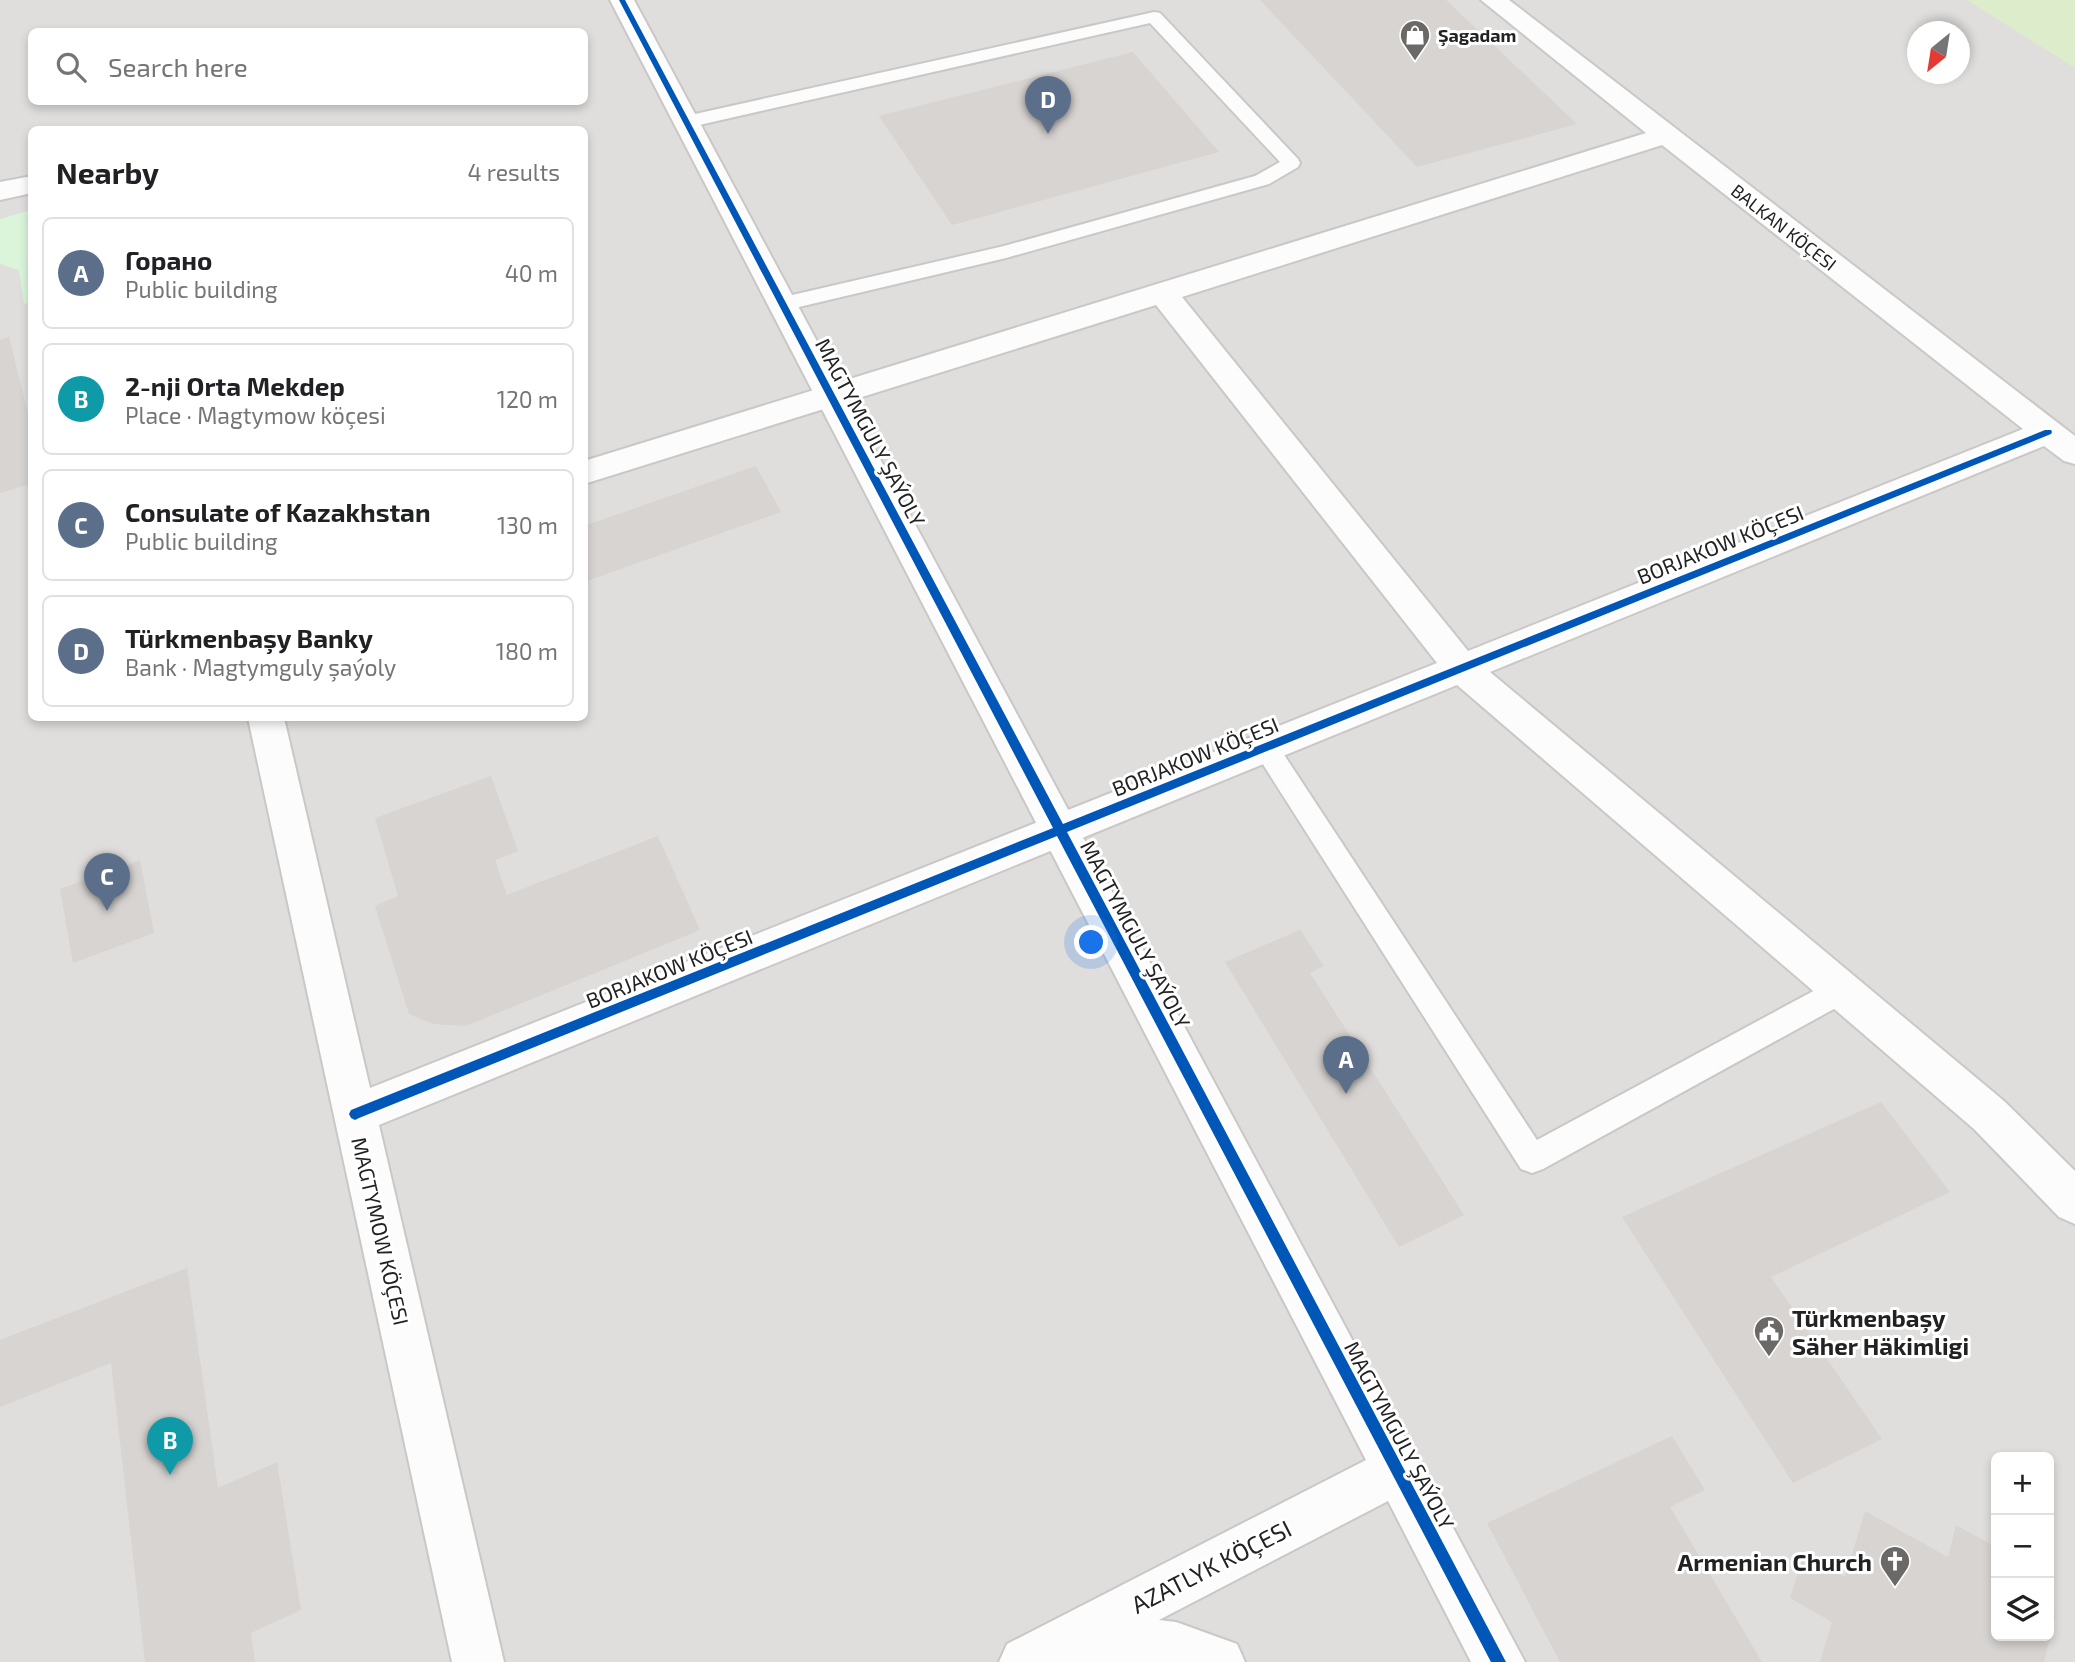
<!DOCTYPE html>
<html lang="en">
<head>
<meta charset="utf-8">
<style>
  body { margin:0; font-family:"Exo 2",sans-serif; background:#f6f6f6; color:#202124 }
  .controls { position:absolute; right:21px; bottom:21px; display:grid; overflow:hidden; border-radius:10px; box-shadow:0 4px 10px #0003 }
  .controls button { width:63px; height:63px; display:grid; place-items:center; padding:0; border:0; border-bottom:2px solid #e0e0e0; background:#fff; color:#202124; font:35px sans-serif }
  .compass { position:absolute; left:1907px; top:21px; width:63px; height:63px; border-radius:50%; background:#fff; box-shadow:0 4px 10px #0003; rotate:210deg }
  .you { position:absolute; left:1092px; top:943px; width:24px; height:24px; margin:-18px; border:5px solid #fff; border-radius:50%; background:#1a73e8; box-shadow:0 0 0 10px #1a73e833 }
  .badge { display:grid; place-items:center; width:46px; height:46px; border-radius:50%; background:#6a6968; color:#fff; font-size:23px; font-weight:700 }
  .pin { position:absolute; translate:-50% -58px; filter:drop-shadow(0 2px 4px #0008) }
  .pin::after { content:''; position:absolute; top:37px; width:24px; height:21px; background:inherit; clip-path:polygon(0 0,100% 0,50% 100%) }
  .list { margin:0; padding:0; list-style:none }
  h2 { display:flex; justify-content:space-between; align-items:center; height:91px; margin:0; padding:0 28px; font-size:30px }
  h2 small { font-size:23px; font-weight:400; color:#757577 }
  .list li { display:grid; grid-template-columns:46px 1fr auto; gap:21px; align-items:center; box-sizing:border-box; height:112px; margin:0 14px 14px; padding:0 14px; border:2px solid #e0e0e0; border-radius:10px }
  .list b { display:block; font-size:26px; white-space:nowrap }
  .list p { margin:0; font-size:23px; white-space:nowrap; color:#757577 }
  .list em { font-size:23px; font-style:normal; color:#757577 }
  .icon { flex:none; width:38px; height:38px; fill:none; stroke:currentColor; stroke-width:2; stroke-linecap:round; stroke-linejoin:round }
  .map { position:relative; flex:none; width:2075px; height:1662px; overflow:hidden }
  .search { position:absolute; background:#fff; box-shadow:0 4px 10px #0003; left:28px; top:28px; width:560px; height:77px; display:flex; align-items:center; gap:18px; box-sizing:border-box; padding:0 24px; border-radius:10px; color:#757577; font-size:26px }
  .panel { position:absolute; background:#fff; box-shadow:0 4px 10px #0003; left:28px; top:126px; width:560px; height:595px; border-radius:10px }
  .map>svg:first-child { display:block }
  .residential { fill:#dfdedc; fill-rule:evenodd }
  .grass { fill:#ddeccb }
  .park { fill:#daf5da }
  .building { fill:#d7d4d2 }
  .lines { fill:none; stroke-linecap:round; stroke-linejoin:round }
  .service-casing { stroke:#c9c8c7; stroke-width:4 }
  .minor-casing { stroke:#c9c8c7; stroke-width:4 }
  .tertiary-casing { stroke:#c9c8c7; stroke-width:4 }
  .service { fill:#fdfcfc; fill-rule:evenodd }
  .minor { fill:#fdfcfc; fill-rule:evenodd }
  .tertiary { fill:#fdfcfc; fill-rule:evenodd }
  .cycleway-casing { stroke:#fff; stroke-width:5 }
  .cycleway { fill:#0057b8; fill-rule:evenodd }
  .labels { text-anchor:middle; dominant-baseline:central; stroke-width:6; stroke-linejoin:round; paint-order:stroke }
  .far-poi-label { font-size:18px; font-weight:bold; fill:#222; stroke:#fff; text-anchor:start }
  .far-street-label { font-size:18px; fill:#222; stroke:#fff }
  .street-label { font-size:21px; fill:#222; stroke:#fff }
  .near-poi-label { font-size:24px; font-weight:bold; fill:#222; stroke:#fff; text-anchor:start }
  .near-street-label { font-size:24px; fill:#222; stroke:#fff }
</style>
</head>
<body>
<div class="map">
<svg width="2075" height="1662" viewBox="0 0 2075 1662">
  <rect width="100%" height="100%" fill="#f0eeeb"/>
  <path class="residential" d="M0,0H2075V1662H0ZM32,32H584V102H32ZM1918,32H1960V74H1918ZM32,130H584V718H32ZM1996,1457H2049V1636H1996Z"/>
  <path class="grass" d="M1967,0H2075V68Z"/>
  <path class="park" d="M31,210V302L24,304L19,270L0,264V219Z"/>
  <path class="building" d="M1260,0H1446L1577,124L1417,167Z
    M1133,52L1219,152L952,225L879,116Z
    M9,337L32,429V483L0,493V340Z
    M756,466L781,512L584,582V526Z
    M491,776L518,851L495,860L507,895L658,836L700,930L466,1026L433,1024L409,1014L375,906L398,896L375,818Z
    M140,860L154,933L73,963L60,889Z
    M1300,930L1324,966L1310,973L1464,1215L1399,1247L1225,962Z
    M1881,1102L1950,1192L1771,1277L1882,1439L1793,1483L1622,1217Z
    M187,1268L218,1488L277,1462L301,1610L251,1633L255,1662H145L111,1363L0,1407V1340Z
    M1672,1436L1705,1490L1670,1507L1762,1662H1560L1487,1523Z
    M1865,1511L1948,1557L1956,1525L1996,1547V1636H2049V1613L2055,1616L2044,1662H1820L1832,1622L1790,1598L1804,1554L1845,1577Z"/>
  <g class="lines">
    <g class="service-casing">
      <path id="service" d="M1154,12L1160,13L1298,159L1300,163L1298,167L1269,184L1006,258L782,311L775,309L772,304L775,299L1004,246L1255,176L1280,162L1150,23L686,128L677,122L686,116Z
        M1266,738L1275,741L1537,1140L1832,981L1842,977L1852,981L1856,990L1852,999L1543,1169L1532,1173L1521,1169L1257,755L1253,748L1257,741Z"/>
    </g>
    <g class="minor-casing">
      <path id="minor" d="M1481,0H1509L2075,436V464L2064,461L2044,446L1490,672L2004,1101L2075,1171V1224L2059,1217L1974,1129L1457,685L379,1125L504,1662H452L248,718H284L370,1088L1437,663L1156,305L584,484V461L1646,133ZM1662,145L2023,429L1468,651L1182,297Z
        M32,176V193L0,200V182Z"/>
    </g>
    <g class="tertiary-casing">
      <path id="tertiary" d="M610,0H634L1525,1662H1471L1388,1501L1159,1620L1176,1622L1237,1644L1245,1662H999L1007,1644L1366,1460Z"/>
    </g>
    <use href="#service" class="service"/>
    <use href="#minor" class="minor"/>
    <use href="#tertiary" class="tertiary"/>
    <g class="cycleway-casing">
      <path id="cycleway" d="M619,0H625L1063,824L2045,430H2051L2052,432L2051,434L1067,832L1506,1662H1491L1057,836L359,1118L355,1120L351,1118L349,1114L351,1110L1053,828Z"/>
    </g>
    <use href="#cycleway" class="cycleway"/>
  </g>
  <defs>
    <g id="shop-pin" transform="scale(1.575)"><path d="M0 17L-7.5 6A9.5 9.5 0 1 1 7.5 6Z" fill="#6a6968" stroke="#fff"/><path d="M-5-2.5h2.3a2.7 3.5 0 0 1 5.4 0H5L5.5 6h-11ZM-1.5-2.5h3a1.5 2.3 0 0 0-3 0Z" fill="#fff"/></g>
    <g id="civic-pin" transform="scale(1.575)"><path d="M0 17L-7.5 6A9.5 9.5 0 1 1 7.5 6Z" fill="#6a6968" stroke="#fff"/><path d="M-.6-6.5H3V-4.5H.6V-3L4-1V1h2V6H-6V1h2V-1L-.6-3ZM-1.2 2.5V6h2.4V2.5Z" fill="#fff"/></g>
    <g id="church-pin" transform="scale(1.575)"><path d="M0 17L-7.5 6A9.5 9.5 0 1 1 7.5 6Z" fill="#6a6968" stroke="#fff"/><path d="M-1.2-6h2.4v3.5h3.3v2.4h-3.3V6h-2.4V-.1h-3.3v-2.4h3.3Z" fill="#fff"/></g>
  </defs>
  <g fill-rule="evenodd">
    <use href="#shop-pin" x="1415" y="35"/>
    <use href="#civic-pin" x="1769" y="1331"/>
    <use href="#church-pin" x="1895" y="1561"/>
  </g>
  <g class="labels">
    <g class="far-poi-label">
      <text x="1438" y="35">Şagadam</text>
    </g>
    <g class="far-street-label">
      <text transform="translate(1784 227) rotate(38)">BALKAN KÖÇESI</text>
    </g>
    <g class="street-label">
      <text transform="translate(871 432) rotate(62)">MAGTYMGULY ŞAÝOLY</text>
      <text transform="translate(1720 544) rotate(-22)">BORJAKOW KÖÇESI</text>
      <text transform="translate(1195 756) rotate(-22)">BORJAKOW KÖÇESI</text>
      <text transform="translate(1136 934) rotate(62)">MAGTYMGULY ŞAÝOLY</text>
      <text transform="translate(669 968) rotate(-22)">BORJAKOW KÖÇESI</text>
      <text transform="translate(381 1231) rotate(77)">MAGTYMOW KÖÇESI</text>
      <text transform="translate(1400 1435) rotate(62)">MAGTYMGULY ŞAÝOLY</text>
    </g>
    <g class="near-poi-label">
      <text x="1792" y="1317">Türkmenbaşy<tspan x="1792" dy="28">Säher Häkimligi</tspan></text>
      <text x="1872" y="1561" text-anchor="end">Armenian Church</text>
    </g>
    <g class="near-street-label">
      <text transform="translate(1211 1566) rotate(-27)">AZATLYK KÖÇESI</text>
    </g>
  </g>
</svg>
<div class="controls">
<button>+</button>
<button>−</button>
<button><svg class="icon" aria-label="layers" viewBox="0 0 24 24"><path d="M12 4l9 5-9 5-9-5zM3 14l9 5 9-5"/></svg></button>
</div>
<svg class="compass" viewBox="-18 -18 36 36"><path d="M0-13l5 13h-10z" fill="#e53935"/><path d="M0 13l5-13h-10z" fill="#757577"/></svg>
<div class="you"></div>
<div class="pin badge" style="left:1346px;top:1094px;background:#5c6f8a">A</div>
<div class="pin badge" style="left:170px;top:1475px;background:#0f9aa8">B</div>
<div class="pin badge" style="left:107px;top:911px;background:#5c6f8a">C</div>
<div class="pin badge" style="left:1048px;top:134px;background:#5c6f8a">D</div>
<div class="search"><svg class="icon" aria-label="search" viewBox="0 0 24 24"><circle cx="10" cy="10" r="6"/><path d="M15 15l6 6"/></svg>Search here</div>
<section class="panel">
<h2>Nearby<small>4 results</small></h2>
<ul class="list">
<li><span class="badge" style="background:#5c6f8a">A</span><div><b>Горано</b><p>Public building</p></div><em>40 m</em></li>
<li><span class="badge" style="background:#0f9aa8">B</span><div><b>2-nji Orta Mekdep</b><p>Place · Magtymow köçesi</p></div><em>120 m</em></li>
<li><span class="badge" style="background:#5c6f8a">C</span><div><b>Consulate of Kazakhstan</b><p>Public building</p></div><em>130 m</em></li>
<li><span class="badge" style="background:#5c6f8a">D</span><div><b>Türkmenbaşy Banky</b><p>Bank · Magtymguly şaýoly</p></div><em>180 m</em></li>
</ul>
</section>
</div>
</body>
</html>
